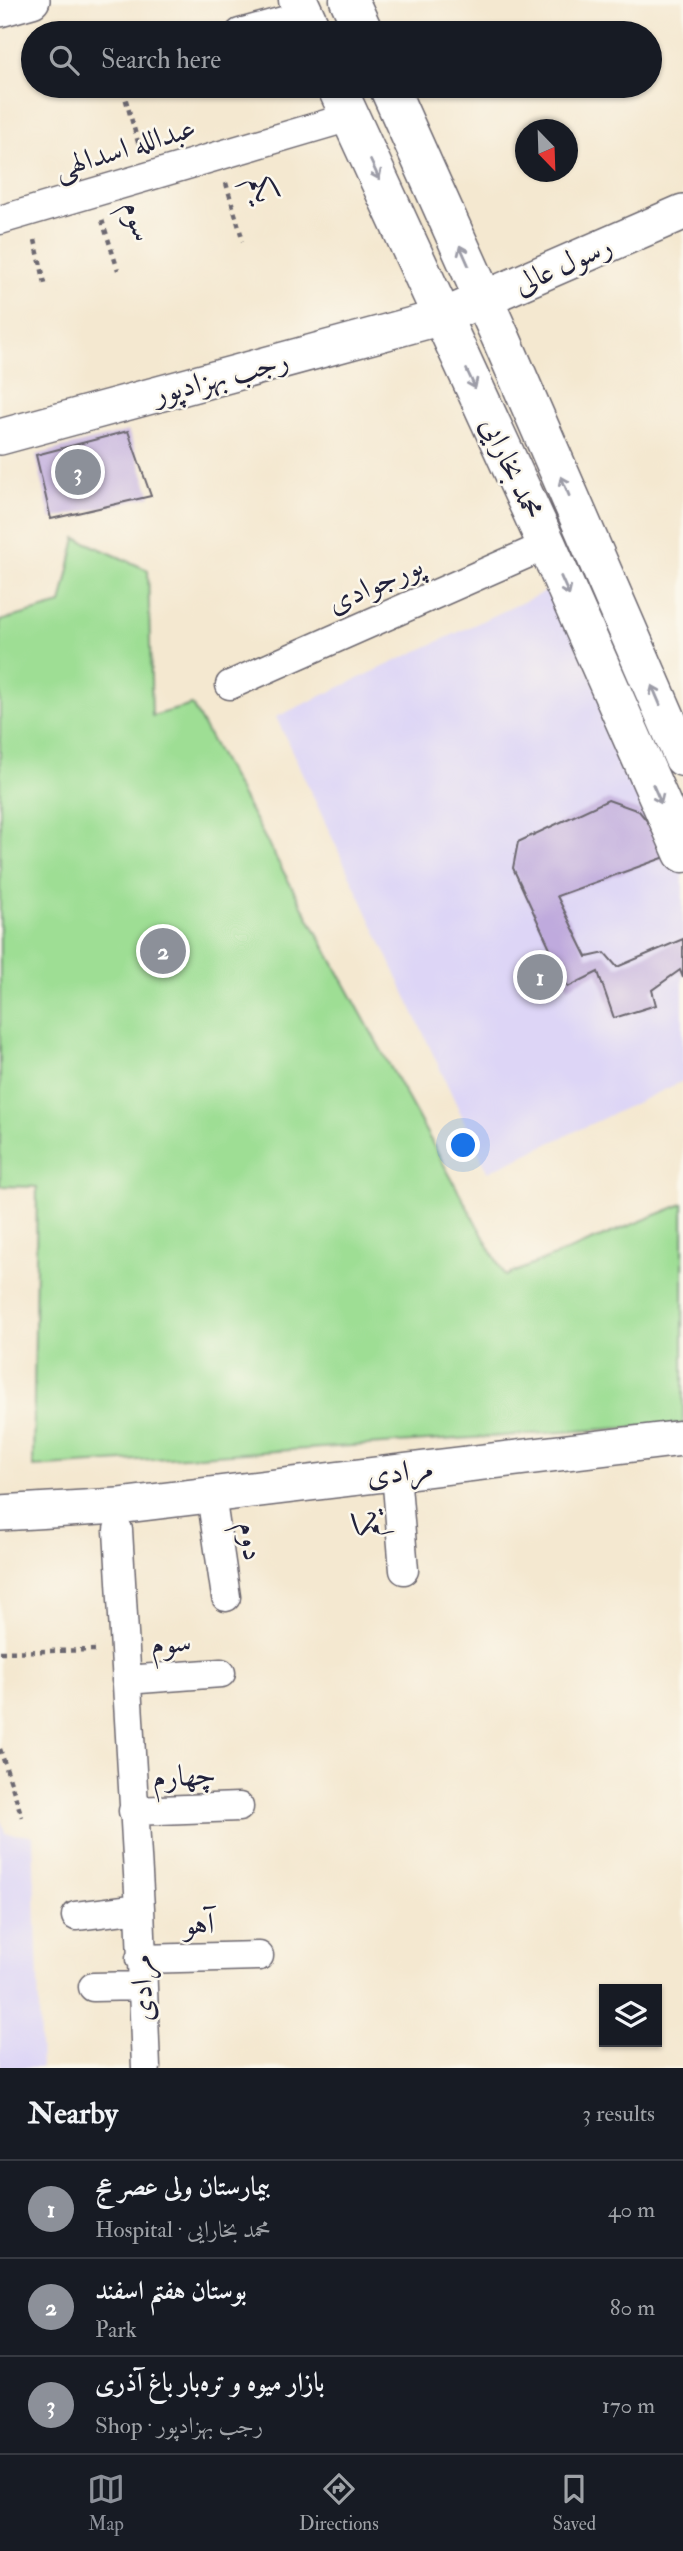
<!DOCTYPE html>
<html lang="en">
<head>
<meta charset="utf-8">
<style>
  body { margin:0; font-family:"IM FELL Double Pica",Amiri,serif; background:#20242c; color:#f1f3f6 }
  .controls { position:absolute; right:21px; bottom:21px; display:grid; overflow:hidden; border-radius:0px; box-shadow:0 2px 5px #0004 }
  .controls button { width:63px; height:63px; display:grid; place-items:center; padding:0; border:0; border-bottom:2px solid #363941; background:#171b24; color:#f1f3f6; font:35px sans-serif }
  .compass { position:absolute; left:515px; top:119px; width:63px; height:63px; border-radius:50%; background:#171b24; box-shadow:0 2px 5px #0004; rotate:157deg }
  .you { position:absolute; left:464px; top:1146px; width:24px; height:24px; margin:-18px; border:5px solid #fff; border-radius:50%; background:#1a73e8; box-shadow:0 0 0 10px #1a73e833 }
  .badge { display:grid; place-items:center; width:46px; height:46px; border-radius:50%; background:#8c9099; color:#fff; font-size:23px; font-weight:700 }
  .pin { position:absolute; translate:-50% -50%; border:4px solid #fff; box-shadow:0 2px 7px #0006 }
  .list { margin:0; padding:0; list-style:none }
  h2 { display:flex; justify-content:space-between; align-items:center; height:91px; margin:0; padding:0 28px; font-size:30px }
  h2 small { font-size:23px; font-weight:400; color:#9ea1a6 }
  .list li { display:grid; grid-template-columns:46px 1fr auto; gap:21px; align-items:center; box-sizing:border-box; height:98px; padding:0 28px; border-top:2px solid #363941 }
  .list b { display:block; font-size:26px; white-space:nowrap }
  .list p { margin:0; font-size:23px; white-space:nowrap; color:#9ea1a6 }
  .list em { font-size:23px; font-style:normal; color:#9ea1a6 }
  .icon { flex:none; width:38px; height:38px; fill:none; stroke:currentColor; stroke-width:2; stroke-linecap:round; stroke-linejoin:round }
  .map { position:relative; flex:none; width:683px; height:2068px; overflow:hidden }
  .search { position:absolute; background:#171b24; box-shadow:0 2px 5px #0004; left:21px; right:21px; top:21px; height:77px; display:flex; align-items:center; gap:18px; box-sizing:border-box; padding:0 24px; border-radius:38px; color:#9ea1a6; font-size:26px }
  .sheet { height:385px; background:#171b24 }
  nav { display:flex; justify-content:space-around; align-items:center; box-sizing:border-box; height:98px; border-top:2px solid #363941; background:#171b24; font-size:19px; color:#9ea1a6 }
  nav a { display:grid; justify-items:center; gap:4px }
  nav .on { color:#8c9099 }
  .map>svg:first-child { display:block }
  .built { fill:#ddd5f6 }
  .green { fill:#9ede94; stroke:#608068; stroke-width:2 }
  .building { fill:#bfaadd }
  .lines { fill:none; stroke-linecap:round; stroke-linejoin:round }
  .minor-casing { stroke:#6c676f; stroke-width:31 }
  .tertiary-casing { stroke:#6c676f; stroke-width:38 }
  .secondary-casing { stroke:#6c676f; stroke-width:41 }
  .path { stroke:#6c676f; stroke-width:4.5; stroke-dasharray:5 5; stroke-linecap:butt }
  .minor { stroke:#fff; stroke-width:28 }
  .tertiary { stroke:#fff; stroke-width:35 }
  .secondary { stroke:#fff; stroke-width:38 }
  .oneway { stroke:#9c9ca7 }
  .labels { text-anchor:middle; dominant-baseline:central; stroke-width:5; stroke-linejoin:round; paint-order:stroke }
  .street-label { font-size:30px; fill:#22223b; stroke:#fbf7ec }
</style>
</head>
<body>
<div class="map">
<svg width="683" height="2068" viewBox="0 0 683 2068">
  <rect width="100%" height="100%" fill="#fbf7ec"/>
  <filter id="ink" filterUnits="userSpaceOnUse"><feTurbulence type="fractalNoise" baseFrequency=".0143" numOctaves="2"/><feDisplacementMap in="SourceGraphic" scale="14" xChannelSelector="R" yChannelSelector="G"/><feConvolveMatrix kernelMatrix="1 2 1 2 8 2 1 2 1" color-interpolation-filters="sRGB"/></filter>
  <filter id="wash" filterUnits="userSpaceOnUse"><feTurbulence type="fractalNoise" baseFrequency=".00686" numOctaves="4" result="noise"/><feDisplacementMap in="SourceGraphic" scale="28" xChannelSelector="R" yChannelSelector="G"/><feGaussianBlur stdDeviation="1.57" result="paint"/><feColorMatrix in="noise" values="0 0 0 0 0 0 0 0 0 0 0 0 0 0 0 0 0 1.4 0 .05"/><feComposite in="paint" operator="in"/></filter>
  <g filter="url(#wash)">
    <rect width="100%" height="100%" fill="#f4e8d0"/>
    <path class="built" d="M551,589L683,873V1081L488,1172L276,717Z
      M0,1816L5,1833L33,1836L41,2068H0Z"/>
    <path class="green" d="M76,538L148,570L152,716L192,705L505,1276L683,1204V1424L33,1467L37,1187L0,1186V621L61,604Z"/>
    <g id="blocks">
      <path class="building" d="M128,431L151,496L51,519L36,455Z
        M608,800L639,811L674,854L557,896L587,957L605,953L617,967L683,939V978L680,970L652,990L656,1005L614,1018L598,972L568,987L513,868L518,842Z"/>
    </g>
  </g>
  <g filter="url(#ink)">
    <use href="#blocks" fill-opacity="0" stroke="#6c676f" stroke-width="2"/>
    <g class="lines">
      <g class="minor-casing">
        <path id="minor" d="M240,33L305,15
          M0,220L350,117
          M230,685L547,545
          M396,1473L404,1570
          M211,1495L226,1597
          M118,1530L140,1908L146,2068
          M126,1680L221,1673
          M133,1811L239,1807
          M76,1916L140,1908
          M140,1959L259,1956
          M93,1987L142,1986"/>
      </g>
      <g class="tertiary-casing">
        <path id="tertiary" d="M0,9L32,0
          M0,437L442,317L683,212
          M0,1513L118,1506L683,1438"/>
      </g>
      <g class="secondary-casing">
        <path id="secondary" d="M298,0L313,33
          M349,0L364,33
          M336,86L547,545L683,853
          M388,86L501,338L683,757"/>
      </g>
      <path class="path" d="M123,90L140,149
        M226,183L243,241
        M102,220L118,270
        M35,240L46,288
        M0,1652L96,1650
        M0,1749L22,1817"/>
      <use href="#minor" class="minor"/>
      <use href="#tertiary" class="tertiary"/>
      <use href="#secondary" class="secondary"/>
    </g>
    <defs><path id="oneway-shaft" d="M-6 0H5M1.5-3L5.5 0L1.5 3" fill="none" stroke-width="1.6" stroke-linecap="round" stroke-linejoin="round" transform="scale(1.75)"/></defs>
    <g class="oneway">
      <use href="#oneway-shaft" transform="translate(375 170) rotate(65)"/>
      <use href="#oneway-shaft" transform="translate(464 255) rotate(-114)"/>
      <use href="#oneway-shaft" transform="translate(471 379) rotate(65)"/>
      <use href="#oneway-shaft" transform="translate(565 486) rotate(-113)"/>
      <use href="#oneway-shaft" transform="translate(565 586) rotate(66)"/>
      <use href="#oneway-shaft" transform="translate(656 695) rotate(-113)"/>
      <use href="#oneway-shaft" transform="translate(657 794) rotate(66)"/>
    </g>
  </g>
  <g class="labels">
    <g class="street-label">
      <text transform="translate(125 148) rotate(-17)">عبدالله اسدالهی</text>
      <text transform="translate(263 189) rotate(74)">یکم</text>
      <text transform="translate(138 221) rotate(72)">سوم</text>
      <text transform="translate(563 265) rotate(-24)">رسول عالی</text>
      <text transform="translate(221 377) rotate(-15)">رجب بهزادپور</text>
      <text transform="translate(512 468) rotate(65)">محمد بخارایی</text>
      <text transform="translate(375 584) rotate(-24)">پورجوادی</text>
      <text transform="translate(400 1472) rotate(-7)">مرادی</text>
      <text transform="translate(367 1524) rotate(-95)">یکم</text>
      <text transform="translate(251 1541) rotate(81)">دوم</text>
      <text transform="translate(171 1643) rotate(-4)">سوم</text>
      <text transform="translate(184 1776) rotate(-3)">چهارم</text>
      <text transform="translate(199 1924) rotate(-2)">آهو</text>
      <text transform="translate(142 1988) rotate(-92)">مرادی</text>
    </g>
  </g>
</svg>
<div class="controls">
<button><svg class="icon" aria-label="layers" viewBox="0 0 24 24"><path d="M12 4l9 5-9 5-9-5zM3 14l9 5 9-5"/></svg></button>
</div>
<svg class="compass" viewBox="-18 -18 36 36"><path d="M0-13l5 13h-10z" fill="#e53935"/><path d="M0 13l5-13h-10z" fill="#9ea1a6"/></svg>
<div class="you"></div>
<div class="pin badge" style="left:540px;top:977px">1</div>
<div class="pin badge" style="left:163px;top:951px">2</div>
<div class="pin badge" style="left:78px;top:472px">3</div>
<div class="search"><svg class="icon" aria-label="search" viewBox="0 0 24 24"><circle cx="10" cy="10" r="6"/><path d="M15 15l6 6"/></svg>Search here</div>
</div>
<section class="sheet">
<h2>Nearby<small>3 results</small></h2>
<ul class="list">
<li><span class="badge">1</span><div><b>بیمارستان ولی عصر عج</b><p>Hospital · محمد بخارایی</p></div><em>40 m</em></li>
<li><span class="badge">2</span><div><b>بوستان هفتم اسفند</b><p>Park</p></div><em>80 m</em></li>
<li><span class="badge">3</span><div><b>بازار میوه و تره‌بار باغ آذری</b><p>Shop · رجب بهزادپور</p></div><em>170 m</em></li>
</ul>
</section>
<nav>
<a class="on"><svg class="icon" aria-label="map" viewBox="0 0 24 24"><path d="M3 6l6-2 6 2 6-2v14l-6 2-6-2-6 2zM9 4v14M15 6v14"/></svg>Map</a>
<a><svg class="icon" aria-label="directions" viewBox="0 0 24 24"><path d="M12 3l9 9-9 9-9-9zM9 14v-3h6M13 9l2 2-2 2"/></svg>Directions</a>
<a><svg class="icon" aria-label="saved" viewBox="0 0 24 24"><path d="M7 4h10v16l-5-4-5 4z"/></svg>Saved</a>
</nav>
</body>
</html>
